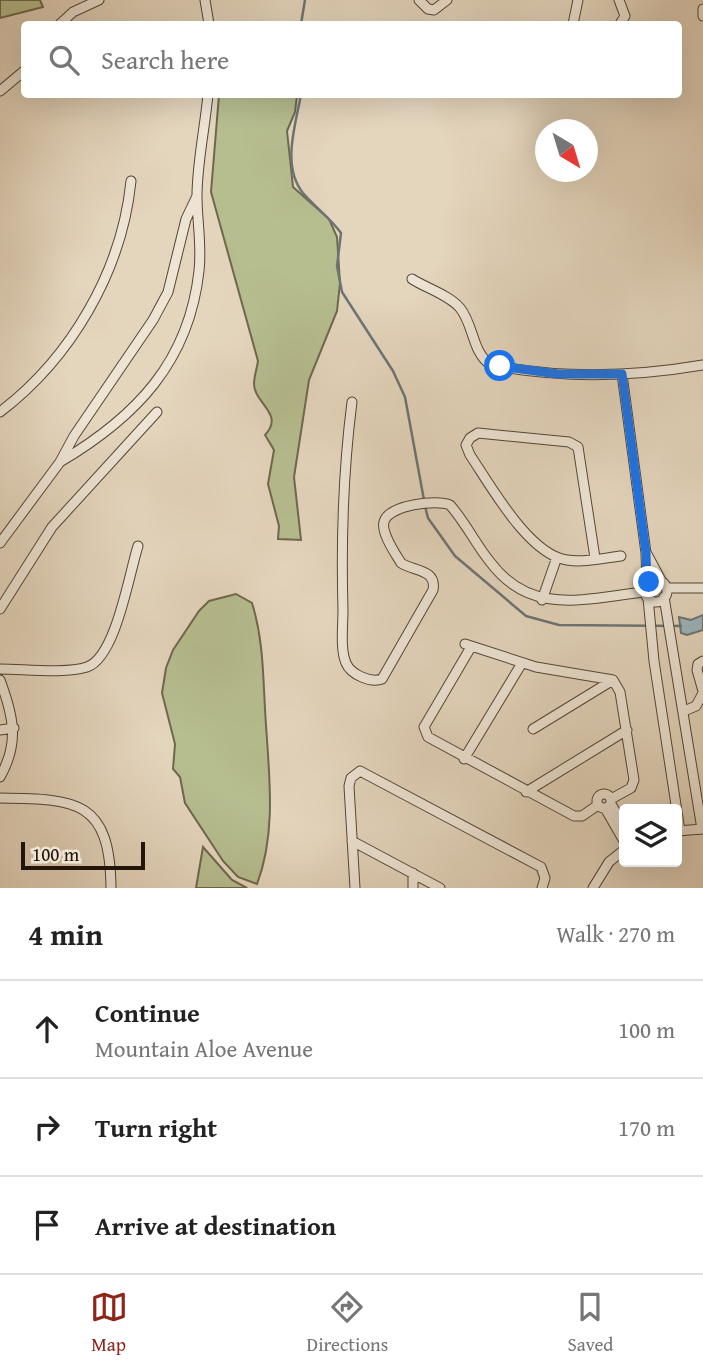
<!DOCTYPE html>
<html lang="en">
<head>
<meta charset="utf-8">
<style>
  body { margin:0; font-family:"Gentium Book Plus",serif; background:#f2f2f2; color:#222 }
  .controls { position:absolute; right:21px; bottom:21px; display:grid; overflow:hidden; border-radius:7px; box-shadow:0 7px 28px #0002 }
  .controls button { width:63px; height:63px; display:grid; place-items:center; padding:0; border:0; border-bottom:2px solid #e0e0e0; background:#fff; color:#222; font:35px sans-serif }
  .compass { position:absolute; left:535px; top:119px; width:63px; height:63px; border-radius:50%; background:#fff; box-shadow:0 7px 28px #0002; rotate:142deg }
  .scale { position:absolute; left:21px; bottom:18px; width:124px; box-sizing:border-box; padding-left:7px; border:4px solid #24150a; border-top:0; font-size:19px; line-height:24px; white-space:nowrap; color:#24150a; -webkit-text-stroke:5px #ede4d4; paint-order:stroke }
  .stop { position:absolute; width:21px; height:21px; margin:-16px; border:5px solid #1a73e8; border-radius:50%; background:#fff }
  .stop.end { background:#1a73e8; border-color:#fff; box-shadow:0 2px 7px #0008 }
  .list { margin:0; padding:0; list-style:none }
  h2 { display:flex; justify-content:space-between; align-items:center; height:91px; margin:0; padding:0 28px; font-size:30px }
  h2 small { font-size:23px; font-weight:400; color:#767676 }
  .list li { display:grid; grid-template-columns:46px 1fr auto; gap:21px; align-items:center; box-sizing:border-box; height:98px; padding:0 28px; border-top:2px solid #e0e0e0 }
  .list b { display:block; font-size:26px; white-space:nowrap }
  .list p { margin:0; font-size:23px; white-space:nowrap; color:#767676 }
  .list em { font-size:23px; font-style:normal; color:#767676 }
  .icon { flex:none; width:38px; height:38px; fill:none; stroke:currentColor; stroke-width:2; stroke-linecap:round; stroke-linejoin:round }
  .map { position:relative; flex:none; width:703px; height:888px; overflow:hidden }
  .search { position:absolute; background:#fff; box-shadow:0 7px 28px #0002; left:21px; right:21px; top:21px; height:77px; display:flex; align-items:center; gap:18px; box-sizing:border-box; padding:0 24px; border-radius:7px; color:#767676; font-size:26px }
  .sheet { height:385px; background:#fff }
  nav { display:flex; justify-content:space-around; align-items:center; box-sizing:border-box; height:98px; border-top:2px solid #e0e0e0; background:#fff; font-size:19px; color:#767676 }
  nav a { display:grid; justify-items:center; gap:4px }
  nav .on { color:#8f2418 }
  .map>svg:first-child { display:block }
  .green { fill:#b6bd8f; stroke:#6d694c; stroke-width:2 }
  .water { fill:#9cb5bd; stroke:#6c7575; stroke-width:2 }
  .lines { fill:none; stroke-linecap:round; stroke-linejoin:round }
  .stream { stroke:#6c7575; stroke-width:2.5 }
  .minor-casing { stroke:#544537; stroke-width:11 }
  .minor { stroke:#ede4d4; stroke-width:9 }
  .route { stroke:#1a73e8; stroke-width:9 }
</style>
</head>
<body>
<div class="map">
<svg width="703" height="888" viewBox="0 0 703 888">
  <rect width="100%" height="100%" fill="#e4d5bd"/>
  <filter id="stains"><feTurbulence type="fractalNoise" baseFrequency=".00286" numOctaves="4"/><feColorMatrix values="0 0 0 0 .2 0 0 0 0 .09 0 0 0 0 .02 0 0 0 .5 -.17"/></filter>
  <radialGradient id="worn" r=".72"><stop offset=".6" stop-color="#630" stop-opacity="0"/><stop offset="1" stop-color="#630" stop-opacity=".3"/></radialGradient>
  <path class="green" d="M0,0H40L43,7L0,18Z
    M219,95H297L295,112L287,131L293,187L329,219L337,237L340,283L337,311L309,380L294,477L301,540L278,539L279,526L268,484L274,450L265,435C285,414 254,403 254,384C254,377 257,368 258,361L211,192Z
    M236,594L252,603C263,638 263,673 265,709C268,767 278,829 257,884L238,877L223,861L185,803L180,777L173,769L175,744L162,693L166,668L173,650L199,611L209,601Z
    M203,847L232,880L247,888H196Z"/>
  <path class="water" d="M703,615V630L687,635L681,633L679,617L691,620Z"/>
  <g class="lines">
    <path class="stream" d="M301,24L305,0
      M301,94C296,124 281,166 303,193C315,207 330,218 341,233L337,266L342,292L393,371L405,397L424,500
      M425,506L428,518L455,556L526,616L559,625L681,626"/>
    <g class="minor-casing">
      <path id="minor" d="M205,0L209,24
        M419,0L428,9L434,10L447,0
        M619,0L625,16L620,24
        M703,9V16
        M60,24L73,12L99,0
        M573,24L578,0
        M0,91L24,71
        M412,279C426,288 449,295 460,308C474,325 472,353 491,365C562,379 633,377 703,365
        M622,374L646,553L647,585
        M352,402C343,472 341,540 343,610C343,626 340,649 346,663C351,675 371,683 382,679L433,590C437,569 413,571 401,563C395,553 381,533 384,522C388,505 437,499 450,505C466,523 476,545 491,563C532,617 587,598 645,592
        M0,412C71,358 122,271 131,181
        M60,462C136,417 189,362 199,271C202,246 197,221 197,196C197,163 205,128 208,94
        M0,543L60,462L74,436L153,320L168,292L186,219L197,196
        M647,554L662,582
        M595,558L578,447L569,442L478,433L470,438L466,445L470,455C491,486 529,555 567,560C584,563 604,558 621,556
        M645 591a11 11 0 1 1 22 0a11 11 0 1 1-22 0Z
        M666,588H703
        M664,597L702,829
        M648,598L654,661L680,831
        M542,600L557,557
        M0,609L52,527L157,412
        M465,644L536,667L613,680L620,692L634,780L631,788L611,799
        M471,647L424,727L428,737L574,816H582L598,805
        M703,661L698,664L697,670L703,691
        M0,669C24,669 65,674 87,667C116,657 129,574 138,546
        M0,680C13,715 20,742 0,777
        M684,711L696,706L703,693
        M533,729L613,680
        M0,730L14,728
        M464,759L522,663
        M526,792L627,730
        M597 801a7 7 0 1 1 14 0a7 7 0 1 1-14 0Z
        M0,798C77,799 110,800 111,888
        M611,804L624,827
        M605,808L624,841
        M677,831L703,829
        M352,841L440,888
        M413,873V888
        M355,888L349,786L351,778L360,771L541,867L545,878L542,888
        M593,888L609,862L624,850"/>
    </g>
    <use href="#minor" class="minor"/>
  </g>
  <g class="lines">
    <path class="route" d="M500,366L558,374H622L646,553L647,585L649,582"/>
  </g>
  <rect width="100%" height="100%" filter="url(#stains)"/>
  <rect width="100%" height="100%" fill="url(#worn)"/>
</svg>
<div class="controls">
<button><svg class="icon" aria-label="layers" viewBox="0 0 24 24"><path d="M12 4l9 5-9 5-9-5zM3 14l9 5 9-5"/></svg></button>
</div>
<svg class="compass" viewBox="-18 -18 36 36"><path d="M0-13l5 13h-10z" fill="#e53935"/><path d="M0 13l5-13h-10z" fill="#767676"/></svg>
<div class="scale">100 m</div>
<div class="stop" style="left:500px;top:366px"></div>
<div class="stop end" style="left:649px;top:582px"></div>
<div class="search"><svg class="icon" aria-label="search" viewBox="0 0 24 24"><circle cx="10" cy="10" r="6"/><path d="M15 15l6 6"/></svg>Search here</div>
</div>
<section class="sheet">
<h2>4 min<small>Walk · 270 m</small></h2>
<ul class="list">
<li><svg class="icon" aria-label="ahead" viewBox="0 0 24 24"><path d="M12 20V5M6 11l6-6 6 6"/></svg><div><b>Continue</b><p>Mountain Aloe Avenue</p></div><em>100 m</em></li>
<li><svg class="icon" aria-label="right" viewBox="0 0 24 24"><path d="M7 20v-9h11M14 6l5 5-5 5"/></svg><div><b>Turn right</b></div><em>170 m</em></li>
<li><svg class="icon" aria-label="arrive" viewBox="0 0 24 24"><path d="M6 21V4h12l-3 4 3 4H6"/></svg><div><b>Arrive at destination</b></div></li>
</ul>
</section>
<nav>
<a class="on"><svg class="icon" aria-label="map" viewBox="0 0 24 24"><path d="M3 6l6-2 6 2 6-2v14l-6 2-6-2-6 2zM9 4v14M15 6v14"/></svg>Map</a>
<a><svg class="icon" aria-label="directions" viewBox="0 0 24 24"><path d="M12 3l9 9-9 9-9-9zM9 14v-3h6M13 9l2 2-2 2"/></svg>Directions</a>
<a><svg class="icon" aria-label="saved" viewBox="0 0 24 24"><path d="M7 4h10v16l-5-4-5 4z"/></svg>Saved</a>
</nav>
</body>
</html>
